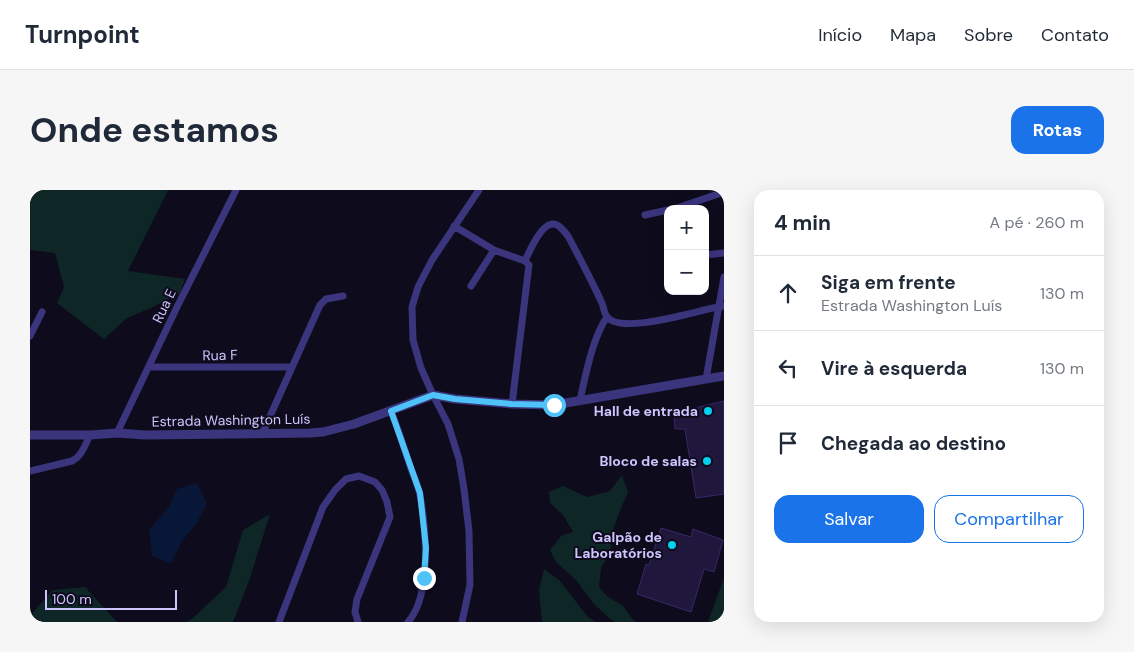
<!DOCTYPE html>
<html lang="pt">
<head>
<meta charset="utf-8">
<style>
  body { margin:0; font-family:"DM Sans",sans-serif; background:#f6f6f7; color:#1f2937 }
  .controls { position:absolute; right:15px; top:15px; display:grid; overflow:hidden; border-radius:10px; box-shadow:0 5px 20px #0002 }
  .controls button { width:45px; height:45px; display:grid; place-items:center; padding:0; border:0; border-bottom:1px solid #e0e1e3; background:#fff; color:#1f2937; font:25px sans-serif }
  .scale { position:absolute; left:15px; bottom:12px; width:132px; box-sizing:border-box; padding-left:5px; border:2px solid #cec5ff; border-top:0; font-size:14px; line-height:18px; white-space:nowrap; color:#cec5ff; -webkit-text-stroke:4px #0e0b1c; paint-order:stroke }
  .stop { position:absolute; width:15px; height:15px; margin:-11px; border:4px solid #4fc3f7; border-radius:50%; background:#fff }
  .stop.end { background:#4fc3f7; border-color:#fff; box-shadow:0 1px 5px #0008 }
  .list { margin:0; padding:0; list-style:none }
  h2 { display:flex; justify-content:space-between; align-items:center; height:65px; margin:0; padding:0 20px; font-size:21px }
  h2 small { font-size:16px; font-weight:400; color:#747a83 }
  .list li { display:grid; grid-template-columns:32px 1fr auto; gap:15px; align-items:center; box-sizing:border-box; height:75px; padding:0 20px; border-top:1px solid #e0e1e3 }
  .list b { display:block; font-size:19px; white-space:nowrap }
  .list p { margin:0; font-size:16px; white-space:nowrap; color:#747a83 }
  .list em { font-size:16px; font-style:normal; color:#747a83 }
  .actions { display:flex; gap:10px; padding:15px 20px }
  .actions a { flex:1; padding:11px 0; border:1px solid #1a73e8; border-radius:15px; text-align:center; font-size:18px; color:#1a73e8 }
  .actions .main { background:#1a73e8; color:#fff }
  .icon { flex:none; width:28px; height:28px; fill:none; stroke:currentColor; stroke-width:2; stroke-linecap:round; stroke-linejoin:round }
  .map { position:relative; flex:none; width:694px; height:432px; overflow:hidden; border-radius:15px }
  header { display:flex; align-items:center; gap:30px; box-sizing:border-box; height:70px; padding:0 25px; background:#fff; border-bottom:1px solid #e0e1e3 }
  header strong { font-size:24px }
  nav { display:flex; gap:28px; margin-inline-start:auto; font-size:18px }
  .intro { display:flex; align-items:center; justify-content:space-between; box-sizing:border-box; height:120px; padding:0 30px }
  h1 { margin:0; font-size:35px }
  .button { padding:12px 22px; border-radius:15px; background:#1a73e8; color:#fff; font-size:18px; font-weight:700 }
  main { display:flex; gap:30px; padding:0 30px }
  aside { flex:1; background:#fff; border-radius:15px; box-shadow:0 5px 20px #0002 }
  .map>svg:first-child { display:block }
  .green { fill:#0e2626 }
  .water { fill:#081738 }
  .building { fill:#20173d; stroke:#382869 }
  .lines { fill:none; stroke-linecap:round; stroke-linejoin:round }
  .minor { stroke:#3a357c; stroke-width:7 }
  .tertiary { stroke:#3a357c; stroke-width:9 }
  .route { stroke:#4fc3f7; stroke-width:6 }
  .poi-dot { fill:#00cff0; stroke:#0e0b1c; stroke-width:2 }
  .labels { text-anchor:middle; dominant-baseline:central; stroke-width:4; stroke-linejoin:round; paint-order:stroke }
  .street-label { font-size:14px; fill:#cec5ff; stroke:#0e0b1c }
  .poi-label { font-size:14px; font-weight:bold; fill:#cec5ff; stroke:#0e0b1c; text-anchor:end }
</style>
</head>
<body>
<header>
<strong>Turnpoint</strong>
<nav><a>Início</a><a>Mapa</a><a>Sobre</a><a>Contato</a></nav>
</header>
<div class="intro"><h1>Onde estamos</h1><a class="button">Rotas</a></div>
<main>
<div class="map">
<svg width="694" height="432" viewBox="0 0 694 432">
  <rect width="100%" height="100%" fill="#0e0b1c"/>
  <path class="green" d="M0,0H138L98,81L155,89L150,103L123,117L97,128L74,149L27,113L34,97L25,63L0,60Z
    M592,285L598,303L591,318L583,340L580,362L571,378L569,397L578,407L592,415L605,432H585L579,428L563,413L546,390L526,372L520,360L531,346L543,342L533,325L520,313L519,302L533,296L557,307L580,301Z
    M240,324L220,388L203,432H156L163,428L196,397L213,340Z
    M514,379L529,390L558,427L566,432H512L509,400Z
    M694,388V432H678Z
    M55,397L87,432H0V426L23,400Z"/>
  <path class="water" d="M167,293L177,314L166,334L152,351L141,374L122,366L119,340L140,315L147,299Z"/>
  <path class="building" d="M694,211V304L666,308L655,239H645L644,226L655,225L669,217Z
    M631,338L661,347L663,339L693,350L684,382L674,379L661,422L607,404L616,374L619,375Z"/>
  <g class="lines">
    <path class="minor" d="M644,19L694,2
      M615,25L638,20
      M424,36L464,60L441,96
      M464,60L495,71L499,75L482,214
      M675,65L694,63
      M495,71C499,62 511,34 523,34C529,34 534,41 538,46C549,67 561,89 571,111C574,115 573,121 576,125C587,148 673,118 694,116
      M0,146L12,122
      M119,177H262
      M676,189L694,87
      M550,210C556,184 562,149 577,127
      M361,221C368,239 374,257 380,276C383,285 388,295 390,305C396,338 402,405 378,432
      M87,243L147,117L206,0
      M232,244L290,115L296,109L313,106
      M0,281L42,271C52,266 55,255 60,245
      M249,432L293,317L305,300L316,289L329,286L345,292L352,300L357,312L360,327L327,409L325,422L328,432
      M432,432L440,395L439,341L434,299L429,269L418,234L403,205L391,178L383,150L382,117L388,97L402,70L449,0"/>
    <path class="tertiary" d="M0,245H60L87,243L115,245L280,243L293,242L324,234L403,205L425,209L482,214L524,215L694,186"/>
  </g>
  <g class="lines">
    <path class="route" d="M394,388L396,358L390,303L361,221L403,205L425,209L482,214L524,215"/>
  </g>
  <g class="poi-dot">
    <circle cx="678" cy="221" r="5"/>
    <circle cx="677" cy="271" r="5"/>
    <circle cx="642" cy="355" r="5"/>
  </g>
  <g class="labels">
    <g class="street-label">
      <text transform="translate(134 116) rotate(-64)">Rua E</text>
      <text transform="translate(190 165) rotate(-1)">Rua F</text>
      <text transform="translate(201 230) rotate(-1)">Estrada Washington Luís</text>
    </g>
    <g class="poi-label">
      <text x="668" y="221">Hall de entrada</text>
      <text x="667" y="271">Bloco de salas</text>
      <text x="632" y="347">Galpão de<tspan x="632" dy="16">Laboratórios</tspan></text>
    </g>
  </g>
</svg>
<div class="controls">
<button>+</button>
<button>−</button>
</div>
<div class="scale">100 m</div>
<div class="stop" style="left:524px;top:215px"></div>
<div class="stop end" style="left:394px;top:388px"></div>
</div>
<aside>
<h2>4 min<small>A pé · 260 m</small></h2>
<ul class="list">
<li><svg class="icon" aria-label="ahead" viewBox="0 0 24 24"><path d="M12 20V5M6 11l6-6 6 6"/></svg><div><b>Siga em frente</b><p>Estrada Washington Luís</p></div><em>130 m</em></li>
<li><svg class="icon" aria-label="left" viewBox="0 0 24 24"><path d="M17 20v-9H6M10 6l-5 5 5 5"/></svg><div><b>Vire à esquerda</b></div><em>130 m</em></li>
<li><svg class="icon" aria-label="arrive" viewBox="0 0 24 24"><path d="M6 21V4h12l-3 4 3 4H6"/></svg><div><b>Chegada ao destino</b></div></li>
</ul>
<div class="actions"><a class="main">Salvar</a><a>Compartilhar</a></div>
</aside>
</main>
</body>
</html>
